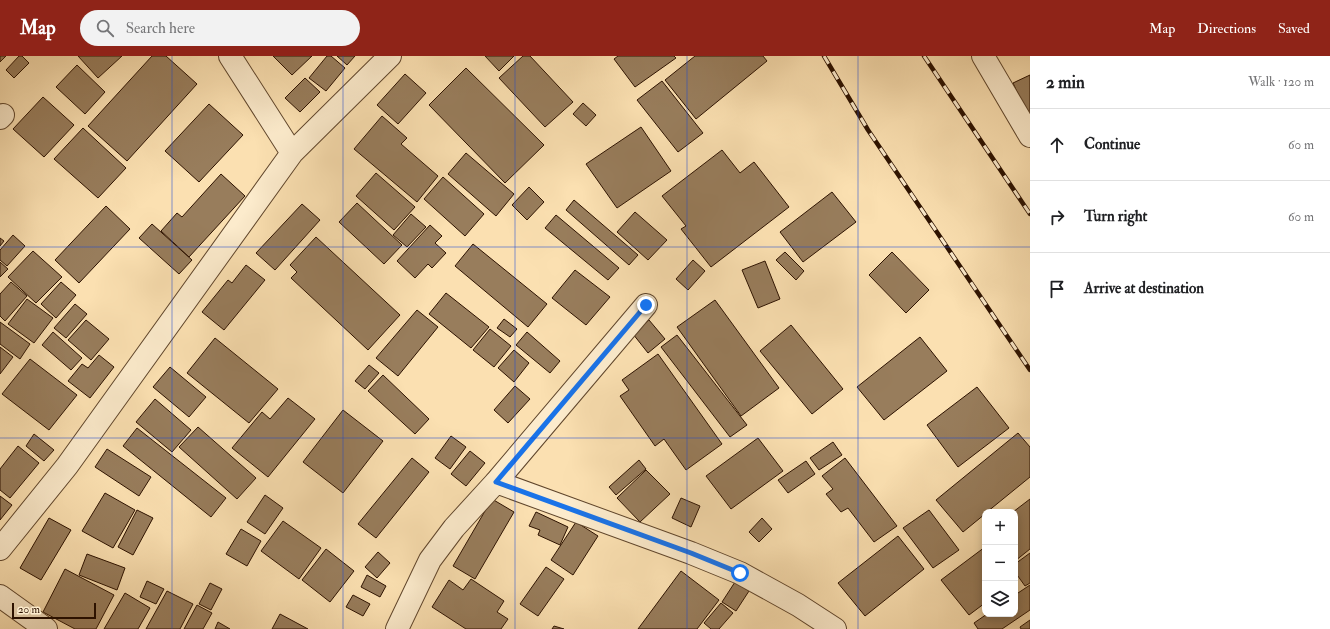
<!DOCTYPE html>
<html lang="en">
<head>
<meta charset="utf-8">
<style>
  body { margin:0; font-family:"IM FELL Double Pica",serif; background:#f2f2f2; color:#202124 }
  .controls { position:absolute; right:12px; bottom:12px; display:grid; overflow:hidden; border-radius:8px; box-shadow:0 2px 10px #0003 }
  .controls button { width:36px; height:36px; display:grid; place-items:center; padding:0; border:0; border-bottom:1px solid #e0e0e0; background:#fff; color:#202124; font:20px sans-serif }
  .scale { position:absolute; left:12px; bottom:10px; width:84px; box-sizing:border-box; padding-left:4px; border:2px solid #2d1200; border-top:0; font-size:11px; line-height:14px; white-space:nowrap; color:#2d1200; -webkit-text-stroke:3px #fcebcc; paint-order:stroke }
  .stop { position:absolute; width:12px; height:12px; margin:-9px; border:3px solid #1a73e8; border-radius:50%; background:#fff }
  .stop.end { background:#1a73e8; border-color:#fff; box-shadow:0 1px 4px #0008 }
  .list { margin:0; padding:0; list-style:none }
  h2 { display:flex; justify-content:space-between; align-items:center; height:52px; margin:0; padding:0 16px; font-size:17px }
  h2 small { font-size:13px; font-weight:400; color:#757577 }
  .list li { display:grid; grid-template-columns:26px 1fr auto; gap:12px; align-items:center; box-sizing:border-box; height:72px; padding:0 16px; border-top:1px solid #e0e0e0 }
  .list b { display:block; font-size:15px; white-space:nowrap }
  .list em { font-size:13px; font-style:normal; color:#757577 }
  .icon { flex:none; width:22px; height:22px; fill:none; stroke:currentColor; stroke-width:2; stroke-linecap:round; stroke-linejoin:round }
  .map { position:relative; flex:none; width:1030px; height:573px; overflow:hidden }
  header { display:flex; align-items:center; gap:24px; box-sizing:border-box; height:56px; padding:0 20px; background:#8f2418; color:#fff }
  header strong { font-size:19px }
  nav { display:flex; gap:22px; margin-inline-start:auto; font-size:14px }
  .search { width:280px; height:36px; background:#f2f2f2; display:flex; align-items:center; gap:10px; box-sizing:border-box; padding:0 14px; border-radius:22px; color:#757577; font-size:15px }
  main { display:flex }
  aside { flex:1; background:#fff }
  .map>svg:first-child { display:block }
  .building { fill:#987d5c; stroke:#2d1200 }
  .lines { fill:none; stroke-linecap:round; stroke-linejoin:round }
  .minor-casing { stroke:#60462c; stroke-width:24 }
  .minor { stroke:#fcebcc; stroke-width:22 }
  .rail-casing { stroke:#2d1200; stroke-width:4.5 }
  .rail { stroke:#fcebcc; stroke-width:3; stroke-dasharray:9; stroke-linecap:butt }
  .route { stroke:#1a73e8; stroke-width:5 }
  .grid { fill:none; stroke:#1d4ed8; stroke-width:1; stroke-opacity:0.55 }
</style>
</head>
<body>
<header>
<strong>Map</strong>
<div class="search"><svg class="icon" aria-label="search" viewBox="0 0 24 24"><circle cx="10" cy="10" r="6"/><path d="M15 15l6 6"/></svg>Search here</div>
<nav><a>Map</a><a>Directions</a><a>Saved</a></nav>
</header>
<main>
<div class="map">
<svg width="1030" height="573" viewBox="0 0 1030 573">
  <rect width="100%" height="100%" fill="#fbe0b1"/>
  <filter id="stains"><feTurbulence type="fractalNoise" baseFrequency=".005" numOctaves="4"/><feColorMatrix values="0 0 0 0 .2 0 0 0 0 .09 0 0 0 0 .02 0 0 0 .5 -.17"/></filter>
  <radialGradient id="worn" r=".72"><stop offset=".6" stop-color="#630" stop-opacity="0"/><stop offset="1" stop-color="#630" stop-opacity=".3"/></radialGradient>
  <path class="building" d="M0,0H6L0,6Z
    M19,0H22L29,7L14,22L6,14Z
    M78,0H122L98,22Z
    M152,0H166L197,28L127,105L88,70Z
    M273,0H312L292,19Z
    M327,0H331L345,12L326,35L309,22Z
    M337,0H355L347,9Z
    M485,0H514L499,15Z
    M523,0H530L573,46L545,71L499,22Z
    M618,0H674L676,2L635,31L614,3Z
    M695,0H763L767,5L696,63L665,24Z
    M77,9L105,36L85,58L56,31Z
    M466,12L544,89L505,127L429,49Z
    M405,18L426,37L398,68L377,49Z
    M1030,19V64L1013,27Z
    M305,22L320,36L300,56L285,42Z
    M662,25L703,77L678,96L637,44Z
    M43,41L74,69L44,101L13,73Z
    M583,47L596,59L586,70L573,58Z
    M209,48L243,79L199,126L165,95Z
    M382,60L407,82L401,88L438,120L417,146L354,93Z
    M641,71L671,115L617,152L586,108Z
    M83,72L126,112L98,142L54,103Z
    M722,94L740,117L754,106L789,151L711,211L681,173L686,170L662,140Z
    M466,97L514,138L496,160L448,118Z
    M376,117L415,151L394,174L356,140Z
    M221,118L245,140L189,201L161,175L177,157L182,161Z
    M443,121L484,158L465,180L424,143Z
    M529,131L544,146L527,164L512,149Z
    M832,136L856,166L803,206L780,176Z
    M574,144L638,199L629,209L566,154Z
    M357,147L402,189L384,208L339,166Z
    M302,148L320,164L275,214L256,197Z
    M106,150L130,173L79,227L55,204Z
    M635,156L667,184L648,204L617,176Z
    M411,158L426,171L407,191L393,179Z
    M556,159L619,212L608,224L545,172Z
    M152,168L192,204L179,218L139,182Z
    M430,169L442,180L435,187L446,197L432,212L428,208L415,222L397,205Z
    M13,179L25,190L7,210L0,204V194Z
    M316,181L400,259L368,294L291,222L297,216L290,209Z
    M0,182L4,185L0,190Z
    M473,188L547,248L528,271L455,210Z
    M33,195L62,221L36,247L8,221Z
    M785,196L804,215L796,224L776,204Z
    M892,196L929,234L906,257L869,219Z
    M693,204L705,215L688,234L676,223Z
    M765,205L780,243L758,252L742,214Z
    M0,206L8,213L0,221Z
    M246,209L265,224L224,274L202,256L228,224L232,227Z
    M575,214L610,241L586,269L552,242Z
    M11,226L27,240L5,265L0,260V238Z
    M61,226L76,239L56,262L41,248Z
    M446,237L489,271L471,292L429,258Z
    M27,243L53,262L34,287L8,268Z
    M715,244L779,332L741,360L677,271Z
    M75,248L87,258L66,282L54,272Z
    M417,254L438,271L398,320L376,302Z
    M504,263L517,273L510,281L497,272Z
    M86,264L109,283L91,304L68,284Z
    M649,264L665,283L648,297L633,278Z
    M0,266L30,288L20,303L0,288Z
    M791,269L843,333L812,358L760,295Z
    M490,273L511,290L494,311L473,294Z
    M53,276L82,302L71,314L42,289Z
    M527,276L560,305L550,317L516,289Z
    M677,279L747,369L730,381L661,291Z
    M920,281L947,315L884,364L857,331Z
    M215,282L278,333L249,367L187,317Z
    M0,291L13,301L0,318Z
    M514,294L529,307L514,326L498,312Z
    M658,298L722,388L686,414L664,383L655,390L620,340L629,334L622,324Z
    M99,299L114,311L90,342L68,325L82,308L88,312Z
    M30,303L77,339L49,374L2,338Z
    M369,309L379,317L365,333L355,325Z
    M170,311L206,341L189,361L153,331Z
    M383,319L429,363L415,378L368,335Z
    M515,330L530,343L508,367L494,354Z
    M977,331L1009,372L958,411L927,369Z
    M288,342L315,363L268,421L232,392L262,356L270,363Z
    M155,343L191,374L172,396L136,366Z
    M343,354L383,385L343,437L303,406Z
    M198,371L256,422L237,443L179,391Z
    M137,372L226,442L211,461L123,390Z
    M1018,377L1030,391V421L987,456H985V458L963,476L936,444Z
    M34,378L54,394L44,405L26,390Z
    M451,380L466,391L450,413L435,402Z
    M758,382L783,415L731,453L706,420Z
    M833,386L842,399L819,414L810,402Z
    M18,390L39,407L10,442L0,434V413Z
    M107,393L151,421L139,440L95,411Z
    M470,395L485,407L466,430L451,418Z
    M412,402L429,416L376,482L358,468Z
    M845,402L897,470L874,486L848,452L841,456L826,438L833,433L822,420Z
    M639,404L646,413L616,439L609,431Z
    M806,405L815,418L788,437L778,424Z
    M646,414L670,438L640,466L617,442Z
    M105,437L135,454L113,492L82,475Z
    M265,439L283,452L265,478L247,466Z
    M0,440L12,449L0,464Z
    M681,442L700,450L691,471L672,462Z
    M492,443L514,456L475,523L453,510Z
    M1030,443V493L1015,505V456H1013Z
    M137,454L153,462L133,499L118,491Z
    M929,454L959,494L933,512L903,472Z
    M536,456L568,471L560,489L538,479L540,474L529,470Z
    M49,462L71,474L41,524L20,512Z
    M762,462L772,473L759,486L749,476Z
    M283,465L321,492L299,523L261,495Z
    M576,466L598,480L573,519L551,504Z
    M241,473L261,485L247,510L226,498Z
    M898,480L924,513L865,560L838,527Z
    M985,491V547L969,559L941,524Z
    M326,493L354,515L330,546L302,524Z
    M378,496L390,507L377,522L365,511Z
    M1030,497V527L1025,530L1015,516V508Z
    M87,498L125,512L117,534L79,519Z
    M546,511L564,523L538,560L520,548Z
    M65,513L114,539L96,573H75L43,556Z
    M681,515L719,544L697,573H638Z
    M367,519L386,530L380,541L361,531Z
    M471,523L504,545L497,556L508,563L501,573H466L432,551L449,524L463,534Z
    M147,525L164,533L156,548L140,541Z
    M735,526L749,535L736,555L722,546Z
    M210,527L222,533L211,554L199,548Z
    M1030,529V554L1002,573H978L974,567L987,558H1015V539Z
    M167,535L193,548L180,573H146Z
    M125,537L150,552L138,573H104Z
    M353,539L370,548L363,560L346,551Z
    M721,547L733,557L719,573H711L704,567Z
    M197,549L212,557L203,573H184Z
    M280,558L308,573H272Z
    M1030,564V573H1021L1020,571Z
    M218,566L230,573H215Z
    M554,570L564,573H552Z"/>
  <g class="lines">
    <g class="minor-casing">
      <path id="minor" d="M230,0L292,97
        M983,0L1030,80
        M0,62L3,59
        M496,426L691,497L740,517L798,549L835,573
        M0,493L67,410L292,97L390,0
        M0,540L46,573
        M397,573L430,504L454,472L496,426L646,249"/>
    </g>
    <use href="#minor" class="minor"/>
    <g class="rail-casing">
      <path id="rail" d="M824,0L868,74L1030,314
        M924,0L1030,158"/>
    </g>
    <use href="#rail" class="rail"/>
  </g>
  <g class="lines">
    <path class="route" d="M646,249L496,426L691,497L740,517"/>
  </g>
  <path class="grid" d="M172,0V573M343,0V573M515,0V573M687,0V573M858,0V573M0,191H1030M0,382H1030"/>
  <rect width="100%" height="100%" filter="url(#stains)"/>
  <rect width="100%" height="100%" fill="url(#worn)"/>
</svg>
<div class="controls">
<button>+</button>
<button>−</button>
<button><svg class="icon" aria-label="layers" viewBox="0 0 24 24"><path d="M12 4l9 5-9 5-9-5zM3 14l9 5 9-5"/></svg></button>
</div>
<div class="scale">20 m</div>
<div class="stop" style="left:740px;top:517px"></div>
<div class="stop end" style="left:646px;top:249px"></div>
</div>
<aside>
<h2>2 min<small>Walk · 120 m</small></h2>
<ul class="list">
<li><svg class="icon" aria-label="ahead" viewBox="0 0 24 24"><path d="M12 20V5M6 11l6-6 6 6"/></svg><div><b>Continue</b></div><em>60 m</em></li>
<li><svg class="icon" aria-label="right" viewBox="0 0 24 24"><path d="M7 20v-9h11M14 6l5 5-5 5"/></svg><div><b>Turn right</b></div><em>60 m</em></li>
<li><svg class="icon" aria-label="arrive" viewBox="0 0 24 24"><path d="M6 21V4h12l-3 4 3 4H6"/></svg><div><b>Arrive at destination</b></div></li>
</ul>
</aside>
</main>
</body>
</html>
